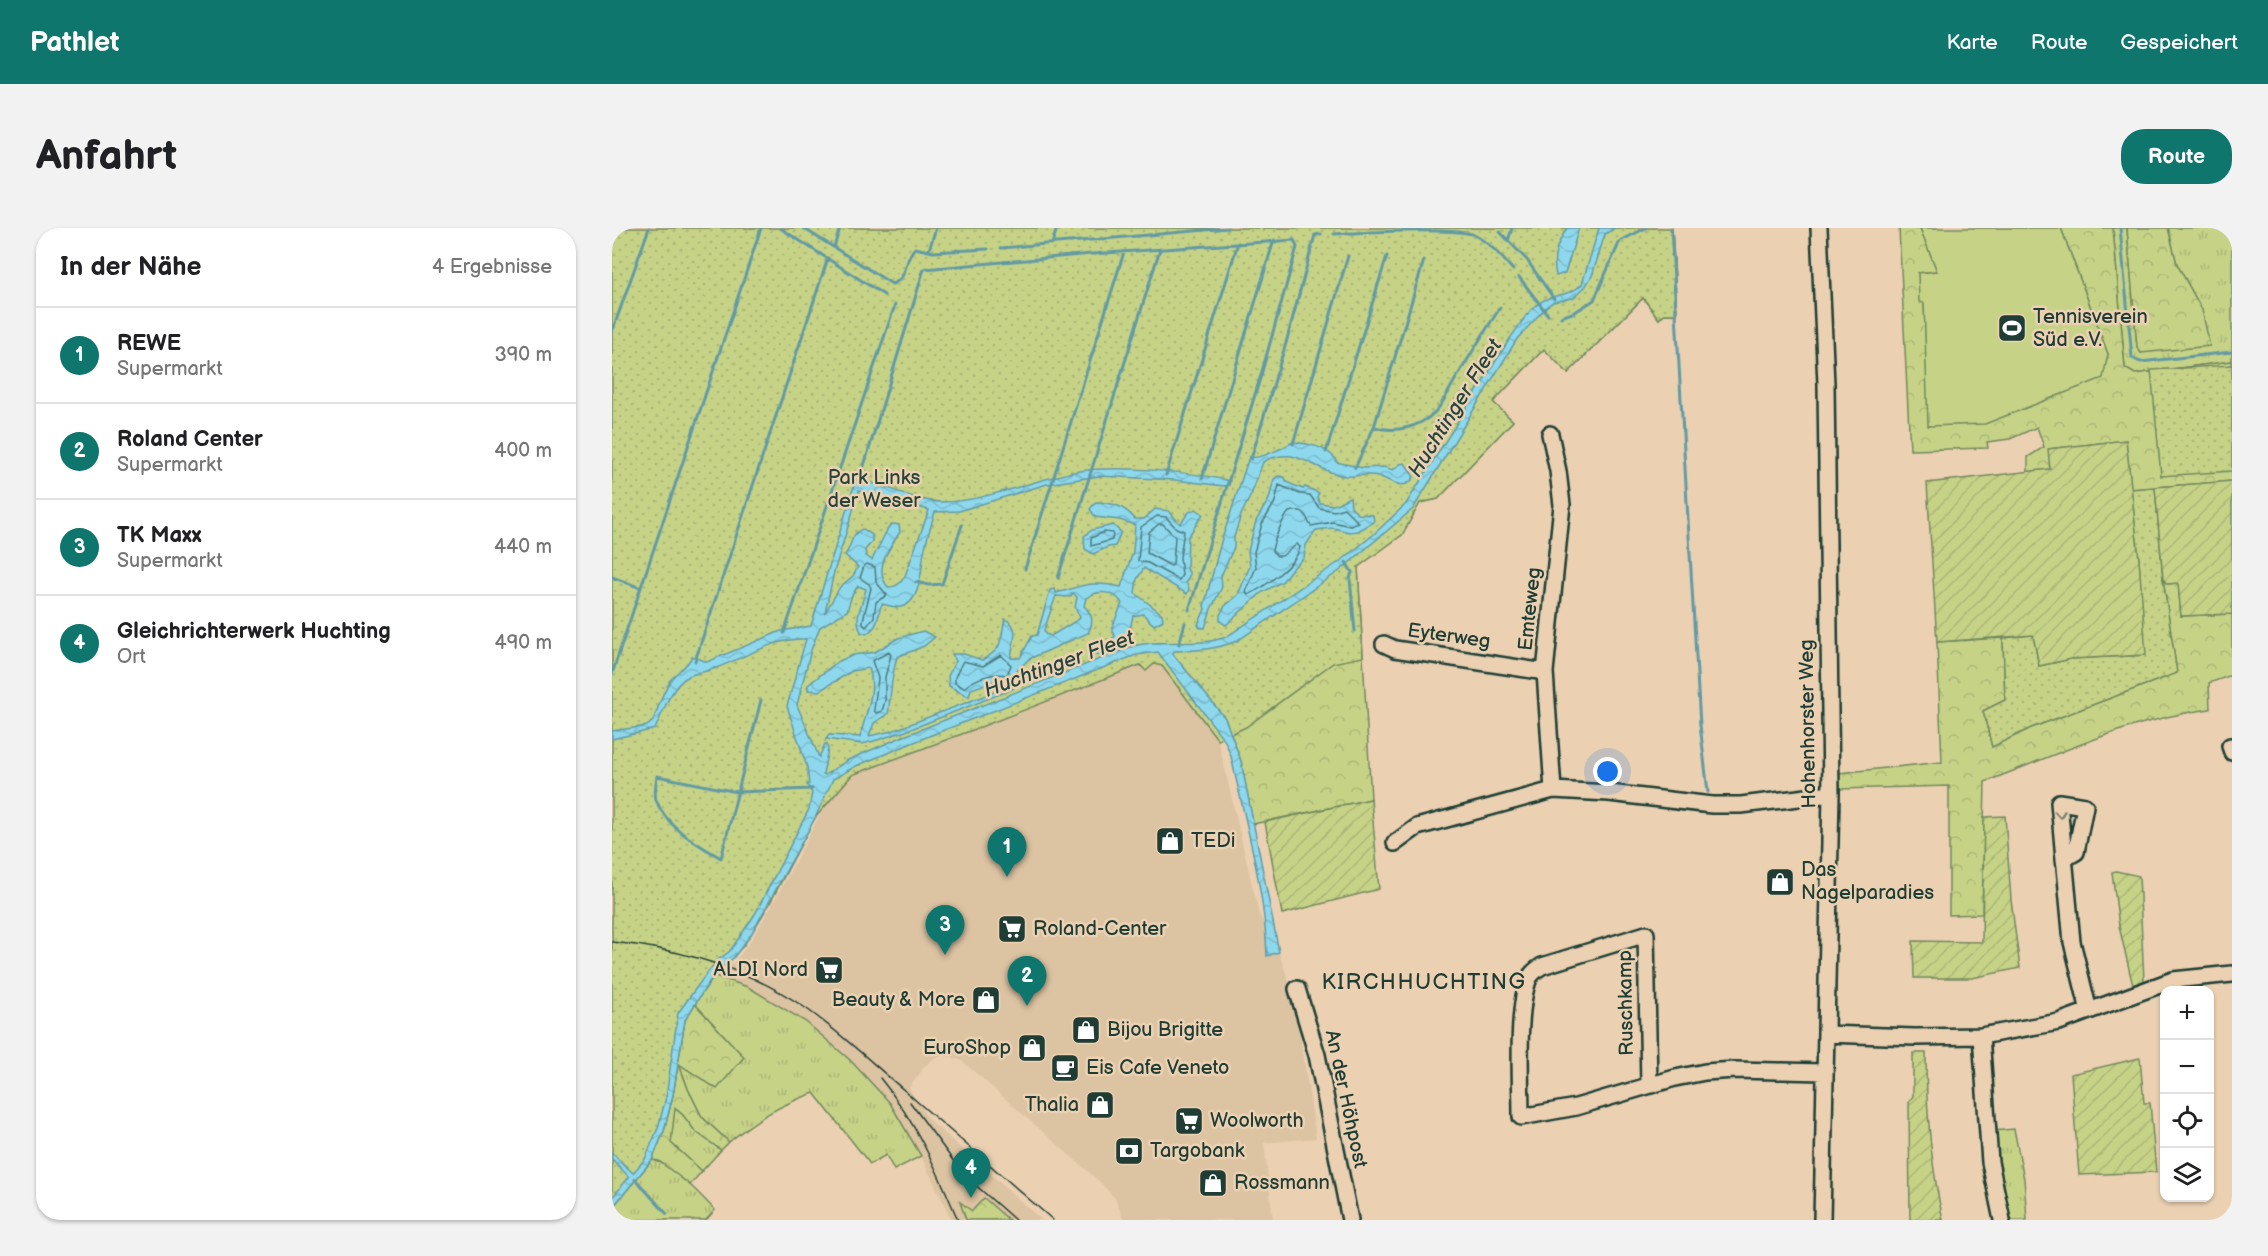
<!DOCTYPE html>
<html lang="de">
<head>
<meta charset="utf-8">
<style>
  body { margin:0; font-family:"Balsamiq Sans",sans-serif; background:#f2f2f2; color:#202124 }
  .controls { position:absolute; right:18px; bottom:18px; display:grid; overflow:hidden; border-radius:12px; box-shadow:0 2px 4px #0004 }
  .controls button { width:54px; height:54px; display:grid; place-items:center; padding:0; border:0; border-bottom:2px solid #e0e0e0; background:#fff; color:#202124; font:30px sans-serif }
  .you { position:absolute; left:996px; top:544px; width:21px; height:21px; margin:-15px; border:4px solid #fff; border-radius:50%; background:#1a73e8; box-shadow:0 0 0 9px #1a73e833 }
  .badge { display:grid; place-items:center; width:39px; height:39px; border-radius:50%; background:#0f766e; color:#fff; font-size:20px; font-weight:700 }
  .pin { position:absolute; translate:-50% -50px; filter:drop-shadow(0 2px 3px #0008) }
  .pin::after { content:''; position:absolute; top:32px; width:21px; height:18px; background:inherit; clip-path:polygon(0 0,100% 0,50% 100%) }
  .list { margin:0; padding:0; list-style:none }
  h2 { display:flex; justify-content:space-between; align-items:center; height:78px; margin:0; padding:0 24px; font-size:26px }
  h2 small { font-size:20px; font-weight:400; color:#757577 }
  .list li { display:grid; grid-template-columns:39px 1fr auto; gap:18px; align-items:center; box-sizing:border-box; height:96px; padding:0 24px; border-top:2px solid #e0e0e0 }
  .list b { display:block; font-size:22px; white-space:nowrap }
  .list p { margin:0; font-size:20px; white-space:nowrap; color:#757577 }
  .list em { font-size:20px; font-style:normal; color:#757577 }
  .icon { flex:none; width:33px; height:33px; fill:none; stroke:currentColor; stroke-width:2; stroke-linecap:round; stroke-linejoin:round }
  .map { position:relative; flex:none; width:1620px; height:992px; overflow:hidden; border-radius:24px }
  header { display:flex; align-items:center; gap:36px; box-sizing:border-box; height:84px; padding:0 30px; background:#0f766e; color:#fff }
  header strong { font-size:28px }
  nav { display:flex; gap:33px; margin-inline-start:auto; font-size:21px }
  .intro { display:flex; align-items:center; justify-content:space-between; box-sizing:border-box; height:144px; padding:0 36px }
  h1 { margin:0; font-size:42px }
  .button { padding:15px 27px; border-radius:24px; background:#0f766e; color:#fff; font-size:21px; font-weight:700 }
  main { display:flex; gap:36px; padding:0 36px }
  aside { flex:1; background:#fff; border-radius:24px; box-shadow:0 2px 4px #0004 }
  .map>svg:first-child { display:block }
  .built { fill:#dcc3a2 }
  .grass { fill:url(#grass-tufts); stroke:#72885e; stroke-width:1.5 }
  .forest { fill:url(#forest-crowns); stroke:#72885e; stroke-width:1.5 }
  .park { fill:url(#park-dots); stroke:#72885e; stroke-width:1.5 }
  .garden { fill:url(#garden-furrows); stroke:#72885e; stroke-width:1.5 }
  .pitch { fill:#c6d387; stroke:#72885e; stroke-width:1.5 }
  .water { fill:url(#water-waves); stroke:#629aa4; stroke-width:1.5; fill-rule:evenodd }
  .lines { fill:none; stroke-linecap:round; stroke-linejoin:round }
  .shore { stroke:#4b7b7e; stroke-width:1.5 }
  .stream { stroke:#629aa4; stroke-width:3 }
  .minor-casing { stroke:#1f3d34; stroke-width:20 }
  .minor { stroke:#ebd1b2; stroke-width:15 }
  .tram { stroke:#1f3d34; stroke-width:1.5 }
  .oneway { stroke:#7b806d }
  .labels { text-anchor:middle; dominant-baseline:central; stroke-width:5; stroke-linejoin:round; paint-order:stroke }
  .poi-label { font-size:20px; fill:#1f3d34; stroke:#ebd1b2; text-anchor:start }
  .park-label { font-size:20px; fill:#274438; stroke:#ebd1b2 }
  .street-label { font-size:20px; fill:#1f3d34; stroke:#ebd1b2 }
  .water-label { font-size:21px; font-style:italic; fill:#25453d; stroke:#ebd1b2 }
  .quarter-label { font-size:22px; letter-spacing:1.5px; fill:#1f3d34; stroke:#ebd1b2 }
</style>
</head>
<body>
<header>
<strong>Pathlet</strong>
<nav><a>Karte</a><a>Route</a><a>Gespeichert</a></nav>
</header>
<div class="intro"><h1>Anfahrt</h1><a class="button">Route</a></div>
<main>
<aside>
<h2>In der Nähe<small>4 Ergebnisse</small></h2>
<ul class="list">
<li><span class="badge">1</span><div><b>REWE</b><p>Supermarkt</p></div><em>390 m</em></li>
<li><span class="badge">2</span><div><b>Roland Center</b><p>Supermarkt</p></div><em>400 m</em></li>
<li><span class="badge">3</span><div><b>TK Maxx</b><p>Supermarkt</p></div><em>440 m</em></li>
<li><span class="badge">4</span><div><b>Gleichrichterwerk Huchting</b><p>Ort</p></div><em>490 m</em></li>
</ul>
</aside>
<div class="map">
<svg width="1620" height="992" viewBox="0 0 1620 992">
  <defs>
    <pattern id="grass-tufts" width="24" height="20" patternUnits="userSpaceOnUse" patternTransform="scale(1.5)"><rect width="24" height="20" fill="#c6d387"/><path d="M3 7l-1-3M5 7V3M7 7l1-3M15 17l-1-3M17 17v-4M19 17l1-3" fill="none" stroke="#aab675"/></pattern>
    <pattern id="forest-crowns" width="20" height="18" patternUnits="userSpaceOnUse" patternTransform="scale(1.5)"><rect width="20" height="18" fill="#c6d387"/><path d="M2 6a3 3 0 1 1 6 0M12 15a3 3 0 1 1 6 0" fill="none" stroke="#aab675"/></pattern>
    <pattern id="park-dots" width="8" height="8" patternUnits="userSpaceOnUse" patternTransform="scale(1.5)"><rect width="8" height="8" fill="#c6d387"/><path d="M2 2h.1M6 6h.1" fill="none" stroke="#aab675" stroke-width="1.8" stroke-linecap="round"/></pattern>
    <pattern id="garden-furrows" width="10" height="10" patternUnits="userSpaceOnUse" patternTransform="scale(1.5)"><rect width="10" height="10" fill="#c6d387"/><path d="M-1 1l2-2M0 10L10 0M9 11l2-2" fill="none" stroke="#aab675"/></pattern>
    <pattern id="water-waves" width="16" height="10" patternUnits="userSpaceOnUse" patternTransform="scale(1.5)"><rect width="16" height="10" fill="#8ed8ee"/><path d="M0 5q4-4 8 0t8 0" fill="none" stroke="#7abacd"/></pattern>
  </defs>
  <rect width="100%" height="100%" fill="#ebd1b2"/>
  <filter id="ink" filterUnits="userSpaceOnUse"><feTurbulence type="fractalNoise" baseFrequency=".0167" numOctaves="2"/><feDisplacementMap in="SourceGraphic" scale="12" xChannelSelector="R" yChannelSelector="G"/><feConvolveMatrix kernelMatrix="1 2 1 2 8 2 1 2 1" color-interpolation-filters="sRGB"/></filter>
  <g filter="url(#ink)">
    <path class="built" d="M542,436L550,438L606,512L647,686L667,725L682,769L704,910L652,915L661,992H512L503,970L487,953L350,833L334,827L322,830L312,839L297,860L317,892L430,992H397L372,971L360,983L348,975L354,992H340L309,928L278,875L238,832L193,794L136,759L103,748L117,734L121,736L137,715L159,679L211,581L240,547L366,500L528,437L534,442Z"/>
    <path class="grass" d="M1501,0H1515L1525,119L1529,125L1590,82L1565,36L1556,0H1620V133L1523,146L1513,140Z
      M103,748L136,759L194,794L238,832L278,875L309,928L282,942L274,927L258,936L202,865C168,877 144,891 117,914L90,889L76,861L67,835L104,860L132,829L82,775Z
      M62,880L71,887L83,903L109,922L90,943L59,915Z
      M1402,901L1412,951L1415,992H1396L1391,977L1381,903Z
      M40,932C60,935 89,968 103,982L94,992H0V980Z"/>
    <path class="forest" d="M1060,0L1065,86H1052L1047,91L1031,70L956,145L932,121L881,174L901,193L826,271L808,275L790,307L746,339L759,571L641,596L629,533L613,490L726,344L881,152Z
      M1287,0H1308L1325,43L1306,45L1312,74L1317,198L1496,126L1449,0H1501L1513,140L1523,146L1620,133V253L1519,261L1514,212L1437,221L1438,241L1416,244V229L1432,219L1425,199L1398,211L1375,214L1376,220L1298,222Z
      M1515,0H1556L1565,36L1590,82L1598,118L1529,125L1525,119Z
      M1551,351L1555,356L1566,355L1569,388L1620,386V447L1597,455L1598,481C1520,491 1446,526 1373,554L1370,686L1337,687V558L1227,561V545L1330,534L1325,414L1391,410L1393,472L1371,483L1380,519L1419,500L1565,445Z
      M82,775L132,829L105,861L67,836L76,861L90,889L117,914L109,922L83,903L71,887L63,880L59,915L90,943L78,957L47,933L40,932L52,903L61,867L73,792Z
      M372,970L397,992H354L348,974L360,983Z"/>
    <path class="park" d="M0,0H1060L1065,86H1052L1047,91L1031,70L956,145L932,121L881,174L901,193L826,271L808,275L790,307L746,339L751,429L721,435L634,499L606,512L550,438L542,436L534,443L528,437L366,500L240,547L203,590L157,677L132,717L97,754L73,792L61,867L52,903L40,932L0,980Z
      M1620,137V243L1549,248L1539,142Z
      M1543,259L1551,351L1565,445L1419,500L1380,519L1371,483L1393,472L1391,410L1421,407L1427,438L1459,431L1533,427L1527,331L1519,261Z"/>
    <path class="garden" d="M1514,212L1527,331L1534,427L1459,431L1427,438L1421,407L1325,414L1315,255L1438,241L1436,221Z
      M1620,253V386L1569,388L1566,355L1555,356L1551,351L1543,259Z
      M759,571L767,661L670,686L653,594Z
      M1393,588L1399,672L1408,740L1360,750H1302L1301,713L1370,714L1372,589Z
      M1504,643L1527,648L1532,753L1521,758L1507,698L1500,644Z
      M1301,825H1314C1314,881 1319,937 1331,992H1298L1297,874L1301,868Z
      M1528,830L1532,875H1538L1544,944L1467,947L1459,846Z"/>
    <path class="pitch" d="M1308,0H1449L1496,126L1491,150L1373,196L1316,198L1312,75L1307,74L1306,45L1325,43Z"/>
    <path class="water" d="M955,0H967L953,45L944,48C940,29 944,17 955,0Z
      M987,0H1003L993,6L980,48L973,59L961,70L941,74L934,79L905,111L801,281L726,344L625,413C602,422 587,422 562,423L561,426L613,490L629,533L667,724L655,728C653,661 633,593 619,528L613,513L546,424L524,427L317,508L244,538L221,551L203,590L140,705L122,729L97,754L73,792L61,867L52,903L40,932L0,980V970L17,949L0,931V925L21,945L33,931L46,900L54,869L66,785L95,745L107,731L117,724L127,710L143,686L197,581L200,565L195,557L197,556L195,539L175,478L194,411C163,409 131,431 101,441C93,444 82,445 75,449C59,459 51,484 43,501L0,511V503L35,498L41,493C46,481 50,465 58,453C64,443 76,439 80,428L95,434L169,403L199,398L244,251C272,255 300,273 328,274C369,275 421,252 462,244C498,236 582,244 618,253L617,257L612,258L563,252L488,248L435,256L347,283L323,284C319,298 313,315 311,330C309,344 308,375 289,379C283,380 275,377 270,376C264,389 269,397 254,406L249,404C241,390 251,376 254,361L246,358L240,367L235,383L208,399L199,422L185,477L207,529L213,516H215L216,521L211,546L213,547L236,532L287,510L521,418C552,410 584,420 614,409L730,332L761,307L794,276L897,112C906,100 915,83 927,75C941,65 958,69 970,56ZM247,263L317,282L293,348C288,356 285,359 276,359C261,341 277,321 288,304L287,297L281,296L276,300L260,332L254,328L253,322L260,314V307L251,301C239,304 240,318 233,327L246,339L241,348L228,359L213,385L222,344Z
      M681,214C698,216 712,218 724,231V234L751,240L772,239L781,242L788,236L793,235L802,249C792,265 779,252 766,248C755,245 744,249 733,248C702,244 684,215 651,234L639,267L629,287L622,309V319L609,348L610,359L599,381L593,400H588L586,397L593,381L592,378L609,314L637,229C647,232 671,220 681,214Z
      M666,248L672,249L676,255L691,261L693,259L707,265L705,269L708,275L722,277L738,269L739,279L746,286L761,287L762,294L746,303L737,304L721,300L704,302L694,317L692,330L677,344L671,353L649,365L614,397L608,393V387L613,378L626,367L638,338L636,323L644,293L657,271L662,251Z
      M484,274C502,275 512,278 523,291H532L543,281L557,283L568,296L577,284L584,281L591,286L576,309L575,341L578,346L574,354L577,361L575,366L532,340L525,351L523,365L550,386L551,392L542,397L531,386L521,388L517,406L507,420L487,427L483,425L484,421L497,414L503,408L500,400L510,375C502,362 485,362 474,370L472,378C481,387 482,394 476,405L417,431L403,445L405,454L401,461L294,503L262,513L250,516L214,511L217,507L248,509C253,487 265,463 257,440L240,443L207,463L196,462V457L225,434L241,427L263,424L286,410L311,403L323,409L312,418L285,429C279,448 279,467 276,486L262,495L257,508L280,503L390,461L393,455L388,451L359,461L357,469L337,458L336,448L344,433L340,426H352L370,432C392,421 388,412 393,391C410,399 400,416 399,430H408L420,408L425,407L438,362L443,361L444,365C471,358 479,352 509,359L521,324L523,297L508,292L483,289L478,281ZM461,365L465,369L463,380L468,388L467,391L439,408L433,406L432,402L444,368L458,369Z
      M501,297L509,304L503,318L496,319L481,326L473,321L472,308L480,302Z"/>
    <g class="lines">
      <path class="shore" d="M667,257L688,266L698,267L707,280L722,283L732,280L747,295L738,298L721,294L699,298C692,289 696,279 677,284C671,290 661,314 660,323L665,328H670L685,316L688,319C685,336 651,360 636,367L634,364L644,339L642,324L650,296L663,274Z
        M545,288L554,289L564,300L572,303L568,329L570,347L567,352L536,335L526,333L529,299Z
        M547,296H551L563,309L561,336L559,338L535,325L537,304Z
        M492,304L501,305L500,312L479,318V310Z
        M255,336L263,339L264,354L275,367L264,374L262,389L254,399L251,396V392L259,360L257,356L248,350L252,338Z
        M277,424L279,427L273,449V473L270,483L264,485L262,482L266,450L260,433Z
        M389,427L399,437L395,447C381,444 363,450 352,460L343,455V449L351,433L371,438Z"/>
      <path class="stream" d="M168,0L272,67
        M191,0L280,56C297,50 292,30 303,20L321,24L376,21
        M1059,0L1088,497L1096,564
        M1508,0L1520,130L1528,134L1620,124
        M888,4L915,32L942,71
        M722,6C754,4 833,0 860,6C877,14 889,28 901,42
        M896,13L900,0
        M440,16L445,0
        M222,19L228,0
        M389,20L616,0
        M317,22L324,0
        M907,49L936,87
        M949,89L963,84L982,72L1008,13L1034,0
        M0,104L37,0
        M762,199C783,205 807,200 823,184C831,176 837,162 843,152C858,128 872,104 888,80
        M681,216L736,28
        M714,224L775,28
        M639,231L674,115L703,7L709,6
        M743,240L762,199L812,32
        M554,247L626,15
        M590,251L662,12
        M247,254L312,41L480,26L682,12L685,19L649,147L577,382
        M734,334L740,344L738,351L743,403
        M413,341L512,24
        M0,349L29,360
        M446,350L548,21
        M304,354L317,357L330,356L350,297
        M172,405L283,77
        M567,416L573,395
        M83,433L216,30
        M0,446L149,0
        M149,472L109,630C85,616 54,599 44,572C42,566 44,555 45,548L125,564L200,561
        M23,951L55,986"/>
      <g class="minor-casing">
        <path id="minor" d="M1207,0L1214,156L1219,566L1210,992
          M938,206L946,243L950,277L933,444L941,562
          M772,416L783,421L933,444
          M1618,518L1620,524
          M783,615L805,599L941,562L997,565L1100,577H1129L1219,566
          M1452,631L1464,624L1473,578L1447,574L1452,631L1453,639L1460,714L1477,783
          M685,761L705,827L738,992
          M1214,806L1303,809L1369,808L1447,794L1561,752L1620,746
          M1369,808L1378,934L1390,992
          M1037,857L1034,706L930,738C925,741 920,745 917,750C904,783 909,852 909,889L964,879L1063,850L1093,844L1123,842L1212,844"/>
      </g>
      <use href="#minor" class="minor"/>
      <path class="tram" d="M0,714C68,721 135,740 192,779C228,804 260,835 293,863C343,906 391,949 441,992
        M268,850C303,892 325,942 346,992
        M298,874L351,946L403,992"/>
    </g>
    <defs><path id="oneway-chevron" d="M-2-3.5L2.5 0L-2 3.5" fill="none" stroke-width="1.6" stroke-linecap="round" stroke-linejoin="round" transform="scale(1.5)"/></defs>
    <use class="oneway" href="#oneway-chevron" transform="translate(1448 586) rotate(85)"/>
  </g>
  <defs>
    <g id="stadium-square" transform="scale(1.5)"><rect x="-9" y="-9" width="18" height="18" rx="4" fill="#1f3d34" stroke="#ebd1b2"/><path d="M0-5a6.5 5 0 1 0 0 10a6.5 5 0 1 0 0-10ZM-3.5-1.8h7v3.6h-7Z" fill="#fff"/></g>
    <g id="shop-square" transform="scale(1.5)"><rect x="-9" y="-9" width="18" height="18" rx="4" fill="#1f3d34" stroke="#ebd1b2"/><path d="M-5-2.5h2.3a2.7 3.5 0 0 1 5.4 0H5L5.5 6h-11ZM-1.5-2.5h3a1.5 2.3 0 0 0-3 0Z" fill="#fff"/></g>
    <g id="supermarket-square" transform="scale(1.5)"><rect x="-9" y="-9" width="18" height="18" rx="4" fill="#1f3d34" stroke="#ebd1b2"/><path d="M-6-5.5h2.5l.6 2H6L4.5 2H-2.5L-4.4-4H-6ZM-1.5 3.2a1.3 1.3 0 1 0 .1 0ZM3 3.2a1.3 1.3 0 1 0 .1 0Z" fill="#fff"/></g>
    <g id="cafe-square" transform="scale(1.5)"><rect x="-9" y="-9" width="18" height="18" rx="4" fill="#1f3d34" stroke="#ebd1b2"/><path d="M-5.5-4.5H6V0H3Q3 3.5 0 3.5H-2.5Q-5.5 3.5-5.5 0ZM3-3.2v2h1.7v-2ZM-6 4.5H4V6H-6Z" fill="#fff"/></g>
    <g id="bank-square" transform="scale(1.5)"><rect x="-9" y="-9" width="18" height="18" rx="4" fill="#1f3d34" stroke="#ebd1b2"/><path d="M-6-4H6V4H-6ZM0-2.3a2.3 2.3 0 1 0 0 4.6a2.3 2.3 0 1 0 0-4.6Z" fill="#fff"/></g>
  </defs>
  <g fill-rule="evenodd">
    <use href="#stadium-square" x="1400" y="100"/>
    <use href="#shop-square" x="558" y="613"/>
    <use href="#shop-square" x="1168" y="654"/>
    <use href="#supermarket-square" x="400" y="701"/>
    <use href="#supermarket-square" x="217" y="742"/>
    <use href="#shop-square" x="374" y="772"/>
    <use href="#shop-square" x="474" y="802"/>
    <use href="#shop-square" x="420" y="820"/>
    <use href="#cafe-square" x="453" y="840"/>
    <use href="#shop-square" x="488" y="877"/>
    <use href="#supermarket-square" x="577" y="893"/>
    <use href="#bank-square" x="517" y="923"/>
    <use href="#shop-square" x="601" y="955"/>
  </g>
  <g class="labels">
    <g class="poi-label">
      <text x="1421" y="89">Tennisverein<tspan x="1421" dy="23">Süd e.V.</tspan></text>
      <text x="579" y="613">TEDi</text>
      <text x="1189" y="642">Das<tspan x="1189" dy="23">Nagelparadies</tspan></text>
      <text x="421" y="701">Roland-Center</text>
      <text x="196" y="742" text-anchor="end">ALDI Nord</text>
      <text x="353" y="772" text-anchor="end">Beauty &amp; More</text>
      <text x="495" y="802">Bijou Brigitte</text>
      <text x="399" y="820" text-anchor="end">EuroShop</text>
      <text x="474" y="840">Eis Cafe Veneto</text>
      <text x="467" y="877" text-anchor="end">Thalia</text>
      <text x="598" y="893">Woolworth</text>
      <text x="538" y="923">Targobank</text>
      <text x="622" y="955">Rossmann</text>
    </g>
    <g class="park-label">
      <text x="262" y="250">Park Links<tspan x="262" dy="23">der Weser</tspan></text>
    </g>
    <g class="street-label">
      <text transform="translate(918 381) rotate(-84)">Emteweg</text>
      <text transform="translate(837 408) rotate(8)">Eyterweg</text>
      <text transform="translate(1196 496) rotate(-91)">Hohenhorster Weg</text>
      <text transform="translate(1014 775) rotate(-91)">Ruschkamp</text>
      <text transform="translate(734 871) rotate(78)">An der Höhpost</text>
    </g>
    <g class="water-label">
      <text transform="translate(843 180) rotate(-58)">Huchtinger Fleet</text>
      <text transform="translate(447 436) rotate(-20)">Huchtinger Fleet</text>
    </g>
    <g class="quarter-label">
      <text x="812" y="754">KIRCHHUCHTING</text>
    </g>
  </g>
</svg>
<div class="controls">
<button>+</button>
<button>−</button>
<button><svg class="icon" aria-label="locate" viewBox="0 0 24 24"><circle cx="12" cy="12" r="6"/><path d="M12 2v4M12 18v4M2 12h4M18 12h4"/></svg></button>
<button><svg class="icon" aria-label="layers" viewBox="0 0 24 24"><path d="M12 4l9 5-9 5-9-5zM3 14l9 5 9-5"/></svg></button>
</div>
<div class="you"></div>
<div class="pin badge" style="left:395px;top:649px">1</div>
<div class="pin badge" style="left:415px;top:778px">2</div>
<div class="pin badge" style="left:333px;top:727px">3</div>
<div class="pin badge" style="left:359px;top:970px">4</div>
</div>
</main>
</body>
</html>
